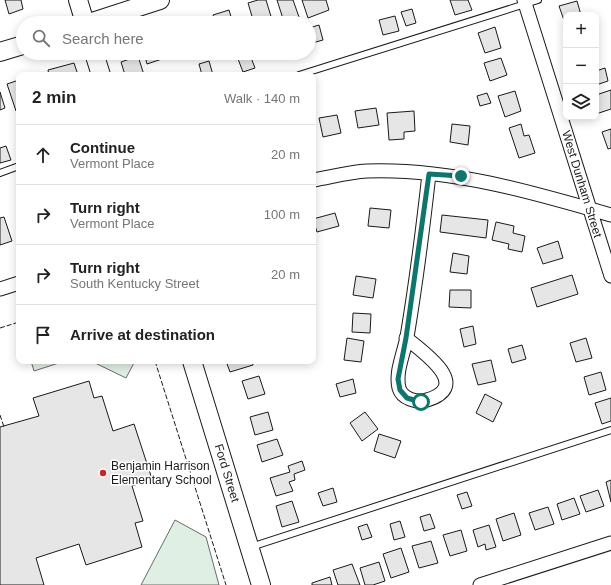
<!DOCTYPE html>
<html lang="en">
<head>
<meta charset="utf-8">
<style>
  body { margin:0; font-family:Helvetica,sans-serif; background:#f2f2f2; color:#222 }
  .controls { position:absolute; right:12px; top:12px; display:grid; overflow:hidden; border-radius:8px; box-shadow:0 2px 10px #0003 }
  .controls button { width:36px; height:36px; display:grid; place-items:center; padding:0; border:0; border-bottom:1px solid #e0e0e0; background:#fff; color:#222; font:20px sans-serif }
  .stop { position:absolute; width:12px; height:12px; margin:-9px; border:3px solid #0f766e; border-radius:50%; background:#fff }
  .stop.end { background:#0f766e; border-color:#fff; box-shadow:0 1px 4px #0008 }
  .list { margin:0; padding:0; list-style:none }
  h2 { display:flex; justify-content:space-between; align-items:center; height:52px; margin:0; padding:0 16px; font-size:17px }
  h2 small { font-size:13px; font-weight:400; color:#767676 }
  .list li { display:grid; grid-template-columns:26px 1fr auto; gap:12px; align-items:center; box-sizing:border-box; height:60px; padding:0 16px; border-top:1px solid #e0e0e0 }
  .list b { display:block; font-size:15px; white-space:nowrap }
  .list p { margin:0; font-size:13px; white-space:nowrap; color:#767676 }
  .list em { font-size:13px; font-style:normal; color:#767676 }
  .icon { flex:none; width:22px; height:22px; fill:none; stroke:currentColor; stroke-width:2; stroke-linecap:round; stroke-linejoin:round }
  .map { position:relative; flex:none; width:611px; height:585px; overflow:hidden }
  .search { position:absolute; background:#fff; box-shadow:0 2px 10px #0003; left:16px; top:16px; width:300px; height:44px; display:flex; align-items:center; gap:10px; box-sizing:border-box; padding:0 14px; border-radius:22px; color:#767676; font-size:15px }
  .panel { position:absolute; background:#fff; box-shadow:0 2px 10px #0003; left:16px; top:72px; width:300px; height:292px; border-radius:8px }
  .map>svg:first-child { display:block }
  .green { fill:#e0efe3; stroke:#6a6a6a }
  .building { fill:#e6e6e6; stroke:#1a1a1a }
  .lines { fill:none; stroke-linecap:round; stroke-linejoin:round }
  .lane-casing { stroke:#1a1a1a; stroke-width:8 }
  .street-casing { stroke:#1a1a1a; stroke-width:15 }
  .secondary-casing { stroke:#1a1a1a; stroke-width:20 }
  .lane { stroke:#fff; stroke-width:6 }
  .street { stroke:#fff; stroke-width:13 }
  .secondary { stroke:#fff; stroke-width:18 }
  .fence { stroke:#1a1a1a; stroke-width:1; stroke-dasharray:5 2; stroke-linecap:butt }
  .route { stroke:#0f766e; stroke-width:5 }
  .poi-dot { fill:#c62828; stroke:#fff; stroke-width:1.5 }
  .labels { text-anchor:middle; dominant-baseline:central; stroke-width:3; stroke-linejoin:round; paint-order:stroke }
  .street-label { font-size:12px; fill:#1a1a1a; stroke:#fff }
  .poi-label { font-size:12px; fill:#1a1a1a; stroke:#fff; text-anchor:start }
</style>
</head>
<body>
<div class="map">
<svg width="611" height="585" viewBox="0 0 611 585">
  <rect width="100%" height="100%" fill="#fff"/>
  <path class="green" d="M31,361H65L34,371Z
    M91,361H135L126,378Z
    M175,520L206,537L219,585H141Z"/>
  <path class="building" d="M5,0H21L23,9L9,14Z
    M258,0H266L273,23H254L248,3Z
    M277,0H293L299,17L284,22Z
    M302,0H326L329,10L308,18Z
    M450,0H468L472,10L455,15Z
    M577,1L581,15H566V26L559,6Z
    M412,9L416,23L406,26L401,12Z
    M229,10L233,23H215L213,15Z
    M395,16L399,31L383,35L379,20Z
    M319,25L323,40L312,43L309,28Z
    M495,27L501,48L485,53L478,33Z
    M144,53H164L165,58L147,64Z
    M172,53H189L174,58Z
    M250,55L255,68L243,72L238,59Z
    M138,56L144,75H125L121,62Z
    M501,58L507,75L490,81L484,63Z
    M209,61L213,75H202L199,64Z
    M74,63L78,75H49L48,70Z
    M596,65L599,70L605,68L608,81L596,85Z
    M19,80V110L16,111L7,84Z
    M611,90V109L596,114V95Z
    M515,91L521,111L505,117L498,96Z
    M0,92L5,108L0,110Z
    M487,93L491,103L480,106L477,96Z
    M376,108L379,125L358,128L355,111Z
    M414,111L415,131L404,132V139L389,140L387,113Z
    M337,115L341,133L323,137L319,118Z
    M452,124L470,126L468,145L450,142Z
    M521,124L524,136L529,135L535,153L519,158L509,128Z
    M611,129V148L608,149L602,132Z
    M6,146L11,160L0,163V148Z
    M370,208L391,210L389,228L368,226Z
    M335,213L339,226L317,232L313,219Z
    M442,215L488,220L486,238L440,232Z
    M4,217L12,241L0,245V218Z
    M496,222L514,226L513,233L525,236L522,252L508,249L509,244L492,240Z
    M558,241L563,258L543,264L537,248Z
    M453,253L469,256L467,274L450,272Z
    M572,275L578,294L537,307L531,288Z
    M356,276L376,279L373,298L353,295Z
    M450,290H471V308L449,307Z
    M353,313L371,314L370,333L352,332Z
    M473,326L476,344L464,347L460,329Z
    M347,338L364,341L361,362L344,360Z
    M586,338L592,358L576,362L570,343Z
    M522,345L526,359L512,363L508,349Z
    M491,360L496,381L478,385L472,364Z
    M226,361H252L253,365L230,372Z
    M601,372L606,390L589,395L584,377Z
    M259,376L265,394L248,399L242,381Z
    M353,379L356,393L340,397L336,384Z
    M89,381L94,398L102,396L113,431L134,424L152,479L132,486L143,521L135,523L142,547L86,565L79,544L36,558L44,585H0V427L39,416L33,398Z
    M485,394L502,403L493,422L476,413Z
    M611,398V421L602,424L595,403Z
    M268,412L273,430L255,435L250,417Z
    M365,412L378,429L362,441L350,423Z
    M379,434L401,441L395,458L374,451Z
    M277,439L283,455L262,462L257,445Z
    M302,461L305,470L294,474L295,480L289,482L293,491L276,496L270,478L290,472L288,466Z
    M611,480V502L606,482Z
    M333,488L337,502L323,506L318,493Z
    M598,490L604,506L586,512L580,496Z
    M467,492L472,506L462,509L457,495Z
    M574,498L580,514L562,520L557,504Z
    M292,501L299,522L282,527L276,506Z
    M548,507L554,524L535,530L529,513Z
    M514,513L521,535L503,541L496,519Z
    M430,514L435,528L424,531L420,517Z
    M400,521L405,537L394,540L390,524Z
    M367,524L372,537L362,540L358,527Z
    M489,525L496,547L486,550L485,544L478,547L473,530Z
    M461,530L467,551L450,556L443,535Z
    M431,541L438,563L419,568L412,546Z
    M401,548L409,572L391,578L383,554Z
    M379,562L385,581L373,585H365L360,568Z
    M352,564L360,585H338L333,570Z
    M330,577L332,585H312V583Z"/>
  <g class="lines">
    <g class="lane-casing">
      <path id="lane" d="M299,75L538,0
        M0,173L19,166
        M251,547L611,430"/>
    </g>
    <g class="street-casing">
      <path id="street" d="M524,0L611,276
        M313,180C331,177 349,172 367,171C450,168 532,192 611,215
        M0,289L19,283
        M406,338C423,352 473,386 427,400C417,403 402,399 399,388C395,372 404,353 407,337C416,283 423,228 429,174
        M480,585L611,543"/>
    </g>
    <g class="secondary-casing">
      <path id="secondary" d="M78,0L85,23
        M89,23L160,0
        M0,52L23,45
        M94,53L101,75
        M192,361L261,585"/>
    </g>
    <use href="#lane" class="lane"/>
    <use href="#street" class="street"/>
    <use href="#secondary" class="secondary"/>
    <path class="fence" d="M0,328L19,322
      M155,361L226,585
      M0,415L4,427"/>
  </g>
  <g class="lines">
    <path class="route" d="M421,402L407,398L400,390L398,379L406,338L429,174L461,176"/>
  </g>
  <circle class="poi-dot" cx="103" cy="473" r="4"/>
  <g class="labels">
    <g class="street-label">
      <text transform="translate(582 184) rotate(73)">West Dunham Street</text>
      <text transform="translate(227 473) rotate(73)">Ford Street</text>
    </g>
    <g class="poi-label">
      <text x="111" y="466">Benjamin Harrison<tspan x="111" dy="14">Elementary School</tspan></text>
    </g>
  </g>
</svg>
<div class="controls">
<button>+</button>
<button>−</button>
<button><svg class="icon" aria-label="layers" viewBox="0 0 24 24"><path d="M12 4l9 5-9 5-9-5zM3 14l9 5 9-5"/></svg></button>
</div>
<div class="stop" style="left:421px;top:402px"></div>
<div class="stop end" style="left:461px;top:176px"></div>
<div class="search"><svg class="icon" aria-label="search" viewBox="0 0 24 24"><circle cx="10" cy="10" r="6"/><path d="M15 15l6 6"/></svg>Search here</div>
<section class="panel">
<h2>2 min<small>Walk · 140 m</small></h2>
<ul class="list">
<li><svg class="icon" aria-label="ahead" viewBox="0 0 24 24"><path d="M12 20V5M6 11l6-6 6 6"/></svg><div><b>Continue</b><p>Vermont Place</p></div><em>20 m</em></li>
<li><svg class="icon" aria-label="right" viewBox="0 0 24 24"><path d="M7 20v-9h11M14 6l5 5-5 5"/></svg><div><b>Turn right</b><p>Vermont Place</p></div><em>100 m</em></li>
<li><svg class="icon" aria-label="right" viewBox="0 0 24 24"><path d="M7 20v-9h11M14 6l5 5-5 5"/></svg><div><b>Turn right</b><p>South Kentucky Street</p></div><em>20 m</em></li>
<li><svg class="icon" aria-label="arrive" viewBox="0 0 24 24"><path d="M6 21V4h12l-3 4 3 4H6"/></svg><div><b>Arrive at destination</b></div></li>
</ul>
</section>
</div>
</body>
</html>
